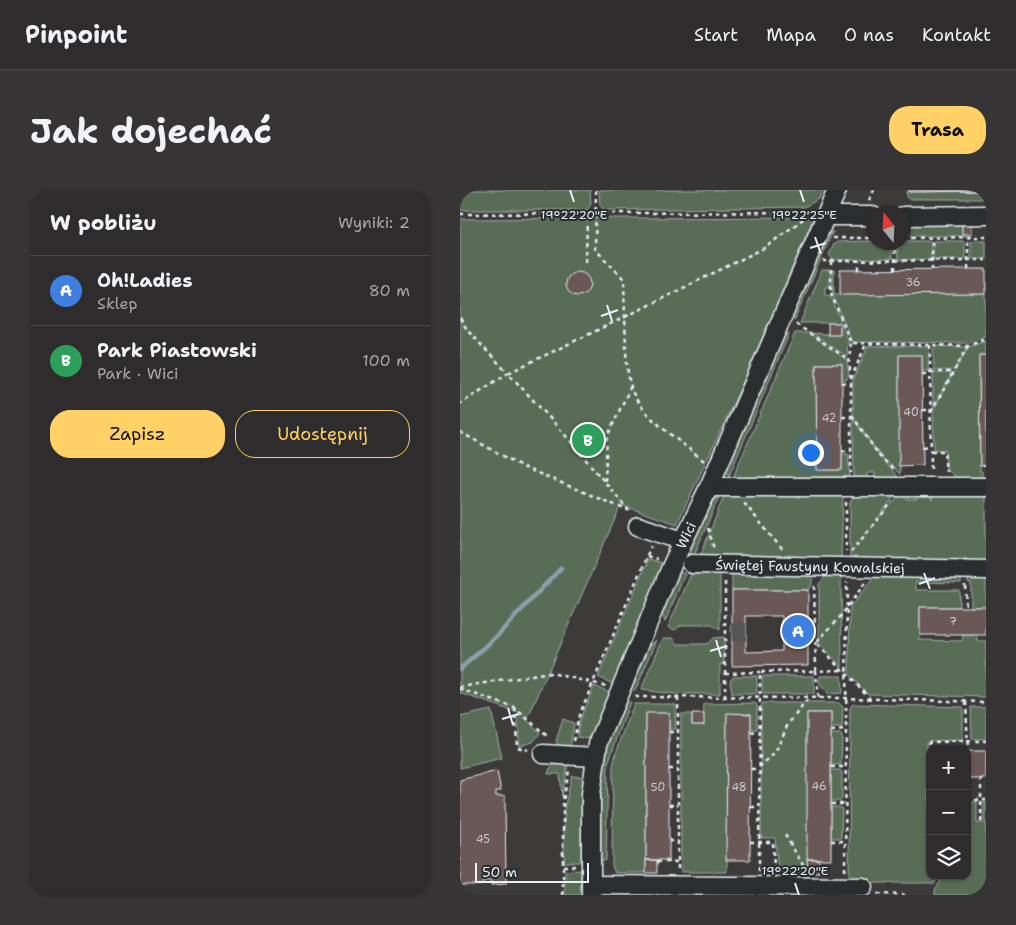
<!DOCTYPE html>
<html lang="pl">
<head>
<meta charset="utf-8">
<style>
  body { margin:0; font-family:"Shantell Sans",sans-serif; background:#363434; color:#f1f3f6 }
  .controls { position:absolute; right:15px; bottom:15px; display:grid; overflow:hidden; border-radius:10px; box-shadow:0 1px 4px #0004 }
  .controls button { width:45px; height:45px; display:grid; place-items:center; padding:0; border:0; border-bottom:1px solid #494848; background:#2e2c2c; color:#f1f3f6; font:25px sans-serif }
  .compass { position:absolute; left:406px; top:15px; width:45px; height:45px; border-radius:50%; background:#2e2c2c; box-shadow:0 1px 4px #0004; rotate:342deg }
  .scale { position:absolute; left:15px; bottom:12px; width:114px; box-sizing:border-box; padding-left:5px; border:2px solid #e8f1f8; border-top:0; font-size:14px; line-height:18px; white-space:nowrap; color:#e8f1f8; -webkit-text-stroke:4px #2a2d2e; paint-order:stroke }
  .you { position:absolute; left:350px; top:262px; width:18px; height:18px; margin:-12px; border:4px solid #fff; border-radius:50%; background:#1a73e8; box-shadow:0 0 0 8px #1a73e833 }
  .badge { display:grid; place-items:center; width:32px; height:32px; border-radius:50%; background:#ffd166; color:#fff; font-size:16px; font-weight:700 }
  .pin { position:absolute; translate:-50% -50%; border:2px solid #fff; box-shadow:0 1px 5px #0006 }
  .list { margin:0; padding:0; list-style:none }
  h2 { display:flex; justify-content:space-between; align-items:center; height:65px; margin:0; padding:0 20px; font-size:21px }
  h2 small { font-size:16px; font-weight:400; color:#a7a7a9 }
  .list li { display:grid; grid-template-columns:32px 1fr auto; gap:15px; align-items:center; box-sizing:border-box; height:70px; padding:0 20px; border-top:1px solid #494848 }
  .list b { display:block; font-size:19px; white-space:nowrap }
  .list p { margin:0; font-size:16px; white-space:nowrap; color:#a7a7a9 }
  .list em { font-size:16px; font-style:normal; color:#a7a7a9 }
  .actions { display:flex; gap:10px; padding:15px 20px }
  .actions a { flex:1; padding:11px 0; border:1px solid #ffd166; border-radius:20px; text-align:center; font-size:18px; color:#ffd166 }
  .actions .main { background:#ffd166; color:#111 }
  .icon { flex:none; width:28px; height:28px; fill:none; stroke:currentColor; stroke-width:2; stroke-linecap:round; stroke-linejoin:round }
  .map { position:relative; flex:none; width:526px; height:705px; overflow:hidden; border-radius:20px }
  header { display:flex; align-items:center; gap:30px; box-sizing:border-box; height:70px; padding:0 25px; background:#2e2c2c; border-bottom:1px solid #494848 }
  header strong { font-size:24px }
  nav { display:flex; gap:28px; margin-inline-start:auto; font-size:18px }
  .intro { display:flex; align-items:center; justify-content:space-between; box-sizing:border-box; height:120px; padding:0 30px }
  h1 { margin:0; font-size:35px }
  .button { padding:12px 22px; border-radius:20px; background:#ffd166; color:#111; font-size:18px; font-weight:700 }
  main { display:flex; gap:30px; padding:0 30px }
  aside { flex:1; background:#2e2c2c; border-radius:20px; box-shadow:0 1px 4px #0004 }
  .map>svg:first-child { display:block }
  .green { fill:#586c57; stroke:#a0aea8 }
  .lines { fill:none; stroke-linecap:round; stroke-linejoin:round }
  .stream { stroke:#8d9fa9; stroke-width:4.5 }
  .building { fill:#6a5856; stroke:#e8f1f8; fill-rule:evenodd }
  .minor-tunnel { stroke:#575556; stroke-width:18; stroke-dasharray:18 9; stroke-linecap:butt }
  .minor-casing { stroke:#e8f1f8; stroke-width:21 }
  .path { stroke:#e8f1f8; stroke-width:2.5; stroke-dasharray:4 4; stroke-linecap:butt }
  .minor { stroke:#2a2d2e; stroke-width:18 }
  .ticks { fill:none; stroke:#e8f1f8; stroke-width:2 }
  .labels { text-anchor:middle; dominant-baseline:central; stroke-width:4; stroke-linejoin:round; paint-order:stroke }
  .number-label { font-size:11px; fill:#c8cbd0 }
  .street-label { font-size:14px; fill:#e8f1f8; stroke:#2a2d2e }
  .ticks-label { font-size:12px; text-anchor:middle; fill:#e8f1f8; stroke:#2a2d2e; stroke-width:4; stroke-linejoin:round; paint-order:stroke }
</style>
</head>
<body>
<header>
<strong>Pinpoint</strong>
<nav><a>Start</a><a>Mapa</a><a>O nas</a><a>Kontakt</a></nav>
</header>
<div class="intro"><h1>Jak dojechać</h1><a class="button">Trasa</a></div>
<main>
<aside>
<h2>W pobliżu<small>Wyniki: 2</small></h2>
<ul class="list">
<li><span class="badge" style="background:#3f7fe0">A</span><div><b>Oh!Ladies</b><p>Sklep</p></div><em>80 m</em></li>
<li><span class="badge" style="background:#2e9e5b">B</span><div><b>Park Piastowski</b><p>Park · Wici</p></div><em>100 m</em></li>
</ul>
<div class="actions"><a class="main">Zapisz</a><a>Udostępnij</a></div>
</aside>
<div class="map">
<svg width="526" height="705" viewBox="0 0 526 705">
  <rect width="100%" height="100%" fill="#3d3a3a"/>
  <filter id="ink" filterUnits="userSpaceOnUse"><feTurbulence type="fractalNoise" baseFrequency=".02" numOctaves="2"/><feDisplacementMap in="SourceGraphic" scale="10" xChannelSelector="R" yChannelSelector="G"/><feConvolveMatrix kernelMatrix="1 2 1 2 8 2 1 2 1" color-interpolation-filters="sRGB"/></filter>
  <g filter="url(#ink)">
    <path class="green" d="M0,0H130L131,14L127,20H0Z
      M139,0H363L359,9L344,17L144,20L140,15Z
      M523,1L521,9H448L446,2Z
      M354,27L286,186L217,334L161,315L67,530L80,543L73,552L59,556L58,523L0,503V29Z
      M443,34H502L512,46H444Z
      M373,41L334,131L331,127L364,49Z
      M413,51L432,53V69L373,70L369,65L374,54L378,52Z
      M444,51H471V69L438,70L437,53Z
      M473,51H503L505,53V69H473Z
      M513,51H526V69H511V52Z
      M362,80H370V97H365V105L371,106L388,149L387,167L352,143L380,145V133H340Z
      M372,80H374V104H526V147L511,153L392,152L372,103Z
      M335,143H349L387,170L389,186L386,190H382L381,174H356L357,280H382V264H388L390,287L278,288L274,285Z
      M327,144H329L269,286L265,279L321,149Z
      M526,151V165H519L520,281H522V288H497L486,279L485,260H474L473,220L508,157Z
      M408,156H466L469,160L468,181H462V165L439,166L440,284L421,267L393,227V190Z
      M476,156L506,157L507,158L494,180L474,181L473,159Z
      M474,183H492L473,217V184Z
      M393,229L420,267L439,288H415V283H407V288L394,287Z
      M395,304H436L419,327L441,304H445V309H457V304H470L472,310L473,304H526V375H507V369L504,368L503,375L464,374V369H461L459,374H390V312Z
      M264,306H383L381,369H239Z
      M259,307L228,379L222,377L249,314Z
      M188,369L205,374L153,494L138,487Z
      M220,382L225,384L205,432L202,423Z
      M232,382H258L260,384V440L252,435H221L215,440L208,437Z
      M272,382L352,383V394L348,400H272Z
      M370,382L379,383L381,388L382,477L359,453V394Z
      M416,385H501V393L456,392V400H499V417H460V450L502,451L503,445H517L518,451H526V507L408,504L389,485L390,417Z
      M508,385H526V417H511V393L508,392Z
      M264,447V474H260V504H214L181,500L203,448H213L218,454H247L253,448Z
      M197,450L175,501L169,500L187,457Z
      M273,486H297V504H272L270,491Z
      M302,486H354V504H302Z
      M360,486H381L382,503L367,504L359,493Z
      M134,496L150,502L148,506L130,549L117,547L119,531Z
      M165,509L170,512L148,573L146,670L140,671C140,634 138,596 146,560C150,542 158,526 165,509Z
      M295,513L297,515V540H291V524H267V682H221V524H232V535H243L244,514Z
      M303,513H379L383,517L382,538H371V523H347L348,677L345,675V683L318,682L315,648H301V516Z
      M174,514H215L216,539H209V523L186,524V683H155L152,676L153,576L156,563Z
      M393,514L503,517V550L467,551L470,686H477L475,693H389L390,518Z
      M511,517H526V549H512Z
      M31,520L42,568L0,578V527Z
      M103,529L114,533L110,558L99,556L96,551Z
      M371,544H380L382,546L381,575H371Z
      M98,572L108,573L102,607L100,584H88L90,578Z
      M371,580H380L382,583V609L380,611H371Z
      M112,586L123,587L124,672H104V619Z
      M507,612H517V633H523V612H526V705H475V700L484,686H507Z
      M371,617H380L382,619L381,648H371Z
      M124,680L123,705H105V681Z"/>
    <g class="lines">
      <path class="stream" d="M0,479L34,449L101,378"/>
    </g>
    <path class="building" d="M449,0H523V1L449,2Z
      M502,34H512V44H502Z
      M511,79H526V104L380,105V80Z
      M106 94a12 12 0 1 1 24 0a12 12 0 1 1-24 0Z
      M368,133H380V145H368Z
      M439,165H462L463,275L439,276Z
      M519,165H526V275L520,276Z
      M356,174H382V280H357Z
      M272,400H348V475L272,476ZM286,426H322V461L286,462Z
      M460,417H526V445H460Z
      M186,523H209V670H186Z
      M267,523L291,524L290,670H266Z
      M347,523H371V669H347Z
      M232,524H244V535H232Z
      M507,561H526V589H507Z
      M37,581L41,601H36V606H45L46,694L31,695V691H23V695H0V590Z
      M347,669H359V682H348Z
      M186,670H197V683H186Z"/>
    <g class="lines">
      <path class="minor-tunnel" d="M272,442H286"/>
      <g class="minor-casing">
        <g id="minor">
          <path d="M367,26H413"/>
          <path d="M443,26L526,25"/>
          <path d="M249,297H526"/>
          <path d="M178,336L223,351"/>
          <path id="s1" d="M232,374L526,380"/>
          <path d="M83,564L135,567"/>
          <path d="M131,695L403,697"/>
          <path id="s2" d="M131,705V604L138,554L212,375L249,297L377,0"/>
        </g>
      </g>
      <path class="path" d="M136,0L135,59L164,89L165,127L48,183L100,239L170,322
        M409,10L414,0
        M0,24L351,22
        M373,48H413
        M443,48L526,47
        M435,52V80
        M363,71H371V103L391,153L508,156L526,149
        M371,71L526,70
        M126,72L127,27
        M508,79V47
        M399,80V71
        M472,80V48
        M0,128L8,141L48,183L0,214
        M336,134L389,170
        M391,153L389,170L391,189V283
        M470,155L471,281
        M470,182H494
        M462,184H470
        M391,189L406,154
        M382,193H391
        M463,220H471
        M471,222L508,156
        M392,225L420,267L436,281
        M382,227H391
        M0,242L63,277L167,320
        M463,257L471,256
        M382,261H391
        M471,261H484L486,282
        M244,271C222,252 178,225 171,197C165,175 166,149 165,127L306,57L347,26
        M145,291L147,247L171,196
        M386,312V361
        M284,313L322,359
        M248,338L254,359
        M391,362L432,312
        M187,366L197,369
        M405,393L380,427L356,453L410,508
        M505,395L506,417
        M265,483L300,482
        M0,497L91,483L146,496
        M0,499L55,518L87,546
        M175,507L386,508L526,512
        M265,508V392
        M358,508L356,481L382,480
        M506,512L508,560
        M55,518L57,557L68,560
        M371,541L386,540
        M209,542H218
        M291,543L299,542
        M114,551L118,528L191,356
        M299,577L315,563L328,534L349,508
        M371,577H386
        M209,579H218
        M291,579H299
        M470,610L469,552L526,551
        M507,610H526
        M371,614H386
        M209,615H218
        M291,617H299
        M521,632V589
        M325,645L346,680
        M209,651H218
        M371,651H386
        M290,652H313L314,680
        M197,672H218
        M103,676H115
        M218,679V508
        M299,681L300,482L356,481L354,392
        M385,681L387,392
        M417,704L449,705
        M103,705V611L109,581"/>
      <use href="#minor" class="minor"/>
    </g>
  </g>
  <path class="ticks" d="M110,0L114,12M340,0L344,12M355,47L361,64M350,58L366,53M147,115L152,131M141,126L158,120M464,383L470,399M459,394L475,388M256,450L261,467M250,461L267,456M48,518L53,535M42,529L59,524M335,693L339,705"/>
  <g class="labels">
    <g class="number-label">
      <text x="453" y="92">36</text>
      <text x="451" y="222">40</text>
      <text x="369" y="228">42</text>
      <text x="493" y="431">7</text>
      <text x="359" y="596">46</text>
      <text x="198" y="597">50</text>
      <text x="279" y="597">48</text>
      <text x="23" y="649">45</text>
    </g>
    <g class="street-label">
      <text stroke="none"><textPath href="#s2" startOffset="378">Wici</textPath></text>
      <text stroke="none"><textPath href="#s1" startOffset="118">Świętej Faustyny Kowalskiej</textPath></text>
    </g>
  </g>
  <g class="ticks-label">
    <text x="114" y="29">19°22'20"E</text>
    <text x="344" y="29">19°22'25"E</text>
    <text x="335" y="685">19°22'20"E</text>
  </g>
</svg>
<div class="controls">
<button>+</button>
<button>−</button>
<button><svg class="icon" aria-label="layers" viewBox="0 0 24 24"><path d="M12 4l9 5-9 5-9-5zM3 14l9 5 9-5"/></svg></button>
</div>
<svg class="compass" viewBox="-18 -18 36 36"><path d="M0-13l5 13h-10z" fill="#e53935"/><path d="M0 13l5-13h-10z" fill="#a7a7a9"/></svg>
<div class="scale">50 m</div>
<div class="you"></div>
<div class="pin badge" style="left:338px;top:441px;background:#3f7fe0">A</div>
<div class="pin badge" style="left:128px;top:250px;background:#2e9e5b">B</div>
</div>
</main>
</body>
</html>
